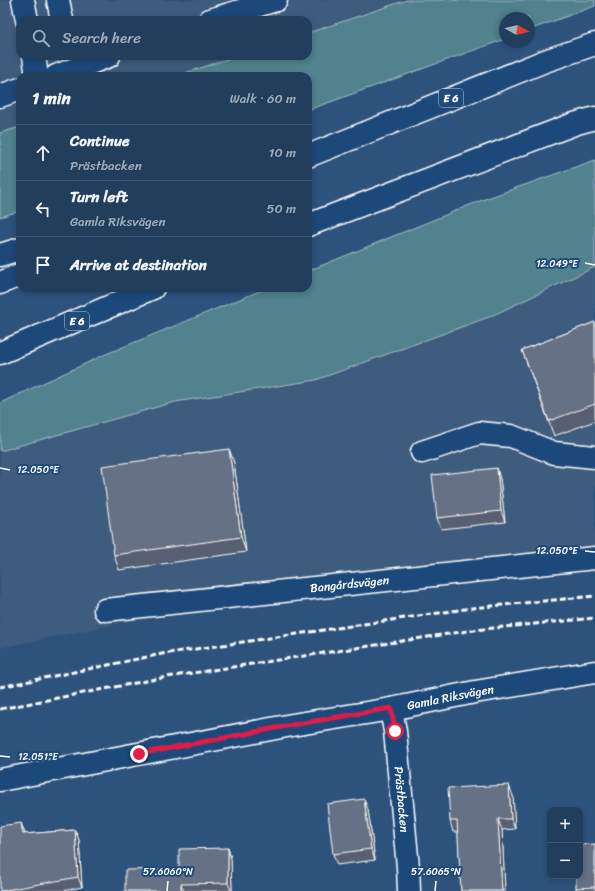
<!DOCTYPE html>
<html lang="en">
<head>
<meta charset="utf-8">
<style>
  body { margin:0; font-family:Sriracha,sans-serif; background:#2a4563; color:#f1f3f6 }
  .controls { position:absolute; right:12px; bottom:12px; display:grid; overflow:hidden; border-radius:8px; box-shadow:0 2px 6px #0003 }
  .controls button { width:36px; height:36px; display:grid; place-items:center; padding:0; border:0; border-bottom:1px solid #3f5772; background:#223e5d; color:#f1f3f6; font:20px sans-serif }
  .compass { position:absolute; left:499px; top:12px; width:36px; height:36px; border-radius:50%; background:#223e5d; box-shadow:0 2px 6px #0003; rotate:98deg }
  .stop { position:absolute; width:12px; height:12px; margin:-9px; border:3px solid #e11d48; border-radius:50%; background:#fff }
  .stop.end { background:#e11d48; border-color:#fff; box-shadow:0 1px 4px #0008 }
  .list { margin:0; padding:0; list-style:none }
  h2 { display:flex; justify-content:space-between; align-items:center; height:52px; margin:0; padding:0 16px; font-size:17px }
  h2 small { font-size:13px; font-weight:400; color:#a2aebc }
  .list li { display:grid; grid-template-columns:26px 1fr auto; gap:12px; align-items:center; box-sizing:border-box; height:56px; padding:0 16px; border-top:1px solid #3f5772 }
  .list b { display:block; font-size:15px; white-space:nowrap }
  .list p { margin:0; font-size:13px; white-space:nowrap; color:#a2aebc }
  .list em { font-size:13px; font-style:normal; color:#a2aebc }
  .icon { flex:none; width:22px; height:22px; fill:none; stroke:currentColor; stroke-width:2; stroke-linecap:round; stroke-linejoin:round }
  .map { position:relative; flex:none; width:595px; height:891px; overflow:hidden }
  .search { position:absolute; background:#223e5d; box-shadow:0 2px 6px #0003; left:16px; top:16px; width:296px; height:44px; display:flex; align-items:center; gap:10px; box-sizing:border-box; padding:0 14px; border-radius:12px; color:#a2aebc; font-size:15px }
  .panel { position:absolute; background:#223e5d; box-shadow:0 2px 6px #0003; left:16px; top:72px; width:296px; height:220px; border-radius:12px }
  .map>svg:first-child { display:block }
  .built { fill:#3e5b7e }
  .green { fill:#51828d; stroke:#a8c0c6 }
  .lines { fill:none; stroke-linecap:round; stroke-linejoin:round }
  .minor-casing { stroke:#fff; stroke-width:25 }
  .highway-casing { stroke:#fff; stroke-width:25 }
  .minor { stroke:#1f4a7a; stroke-width:22 }
  .highway { stroke:#1f4a7a; stroke-width:22 }
  .rail { stroke:#fff; stroke-width:3; stroke-dasharray:6 3; stroke-linecap:butt }
  .wall { fill:#576172; stroke:#fff }
  .shaded-wall { fill:#474f5c; stroke:#fff }
  .building { fill:#657184; stroke:#fff }
  .route { stroke:#e11d48; stroke-width:5 }
  .ticks { fill:none; stroke:#fff; stroke-width:1.5 }
  .labels { text-anchor:middle; dominant-baseline:central; stroke-width:4; stroke-linejoin:round; paint-order:stroke }
  .shield { fill:#1f4a7a; stroke:#bcc9d7; stroke-width:1 }
  .shield-label { font-size:11px; font-weight:bold; fill:#fff }
  .street-label { font-size:12px; fill:#fff; stroke:#1f4a7a }
  .ticks-label { font-size:10px; text-anchor:middle; fill:#fff; stroke:#1f4a7a; stroke-width:4; stroke-linejoin:round; paint-order:stroke }
</style>
</head>
<body>
<div class="map">
<svg width="595" height="891" viewBox="0 0 595 891">
  <rect width="100%" height="100%" fill="#2d527c"/>
  <filter id="ink" filterUnits="userSpaceOnUse"><feTurbulence type="fractalNoise" baseFrequency=".025" numOctaves="2"/><feDisplacementMap in="SourceGraphic" scale="8" xChannelSelector="R" yChannelSelector="G"/><feConvolveMatrix kernelMatrix="1 2 1 2 8 2 1 2 1" color-interpolation-filters="sRGB"/></filter>
  <g filter="url(#ink)">
    <path class="built" d="M0,0H407L308,33V20H20V56H237L176,76H20V127L0,133Z
      M595,267V549L160,615L0,648V451L175,402L316,380L489,317Z"/>
    <path class="green" d="M407,0H595V6L529,30V18H505V39L308,110V76H176L237,56H308V33Z
      M20,127V211L0,217V133Z
      M595,160V267L489,317L316,380L175,402L0,451V403L106,354L267,288H308V271L482,200Z"/>
    <g class="lines">
      <g class="minor-casing">
        <g id="minor">
          <path d="M23,0L27,20"/>
          <path d="M58,0L62,20"/>
          <path d="M210,20L276,0"/>
          <path d="M34,56L37,76"/>
          <path d="M56,76L109,56"/>
          <path d="M0,96L20,89"/>
          <path d="M422,452L479,433L511,436L554,453L595,457"/>
          <path id="s1" d="M105,610L595,558"/>
          <path id="s2" d="M391,709L395,731L408,867L409,891"/>
          <path id="s3" d="M0,780L292,725L391,709L475,692L595,672"/>
        </g>
      </g>
      <g class="highway-casing">
        <path id="highway" d="M308,156L545,61L595,44
          M308,225L574,124L595,118
          M0,255L20,249
          M0,283L20,275
          M0,353L153,288"/>
      </g>
      <use href="#minor" class="minor"/>
      <use href="#highway" class="highway"/>
      <path class="rail" d="M0,687L162,654L472,608L595,596
        M0,709L167,677L474,630L595,618"/>
    </g>
    <path class="wall" d="M595,322V421L554,436L522,350Z
      M229,449L234,463L246,552L119,570L114,555Z
      M500,479L505,522L441,529L437,518Z
      M513,796L515,829L502,830L505,891H461L458,832H453L450,821Z
      M368,810L375,860L337,865L333,854Z
      M75,830L79,840L82,887L63,891H0L25,834Z
      M595,844V891H577L576,888Z
      M228,848L231,859L232,891H125L179,869Z"/>
    <path class="shaded-wall" d="M229,449L234,463L246,552L241,537Z
      M497,468L500,479L505,522L501,511Z
      M509,785L513,796L515,829L511,819Z
      M364,799L368,810L375,860L371,849Z
      M498,819L502,830L505,891H502Z
      M21,823L25,833L23,834Z
      M75,830L79,840L82,887L78,877Z
      M228,848L231,859L232,891H231L228,883Z
      M181,884L184,891H181Z"/>
    <path class="building" d="M595,322V404L549,421L522,350Z
      M229,449L241,537L114,555L102,466Z
      M497,468L501,511L437,518L432,475Z
      M509,785L511,819H498L502,891H461L457,821H450L448,788Z
      M364,799L371,849L333,854L327,804Z
      M21,823L23,834L75,830L78,877L0,891V826Z
      M595,844V887L576,888V876H580V845Z
      M228,848V883L181,884V891H125V870L179,869V849Z"/>
  </g>
  <g class="lines" filter="url(#ink)">
    <path class="route" d="M139,754L292,725L391,708L395,731"/>
  </g>
  <path class="ticks" d="M585,263L595,265M0,468L10,470M585,551L595,552M0,756L10,757M167,891L168,881M435,891L436,881"/>
  <g class="labels">
    <g class="shield">
      <rect x="439" y="89" width="24" height="18" rx="3"/>
      <rect x="65" y="312" width="24" height="18" rx="3"/>
    </g>
    <g class="shield-label">
      <text x="451" y="98">E 6</text>
      <text x="77" y="321">E 6</text>
    </g>
    <g class="street-label">
      <text stroke="none"><textPath href="#s1" startOffset="246">Bangårdsvägen</textPath></text>
      <text stroke="none"><textPath href="#s3" startOffset="458">Gamla Riksvägen</textPath></text>
      <text stroke="none"><textPath href="#s2" startOffset="91">Prästbacken</textPath></text>
    </g>
  </g>
  <g class="ticks-label">
    <text x="557" y="267">12.049°E</text>
    <text x="38" y="473">12.050°E</text>
    <text x="557" y="554">12.050°E</text>
    <text x="38" y="760">12.051°E</text>
    <text x="168" y="875">57.6060°N</text>
    <text x="436" y="875">57.6065°N</text>
  </g>
</svg>
<div class="controls">
<button>+</button>
<button>−</button>
</div>
<svg class="compass" viewBox="-18 -18 36 36"><path d="M0-13l5 13h-10z" fill="#e53935"/><path d="M0 13l5-13h-10z" fill="#a2aebc"/></svg>
<div class="stop" style="left:395px;top:731px"></div>
<div class="stop end" style="left:139px;top:754px"></div>
<div class="search"><svg class="icon" aria-label="search" viewBox="0 0 24 24"><circle cx="10" cy="10" r="6"/><path d="M15 15l6 6"/></svg>Search here</div>
<section class="panel">
<h2>1 min<small>Walk · 60 m</small></h2>
<ul class="list">
<li><svg class="icon" aria-label="ahead" viewBox="0 0 24 24"><path d="M12 20V5M6 11l6-6 6 6"/></svg><div><b>Continue</b><p>Prästbacken</p></div><em>10 m</em></li>
<li><svg class="icon" aria-label="left" viewBox="0 0 24 24"><path d="M17 20v-9H6M10 6l-5 5 5 5"/></svg><div><b>Turn left</b><p>Gamla Riksvägen</p></div><em>50 m</em></li>
<li><svg class="icon" aria-label="arrive" viewBox="0 0 24 24"><path d="M6 21V4h12l-3 4 3 4H6"/></svg><div><b>Arrive at destination</b></div></li>
</ul>
</section>
</div>
</body>
</html>
